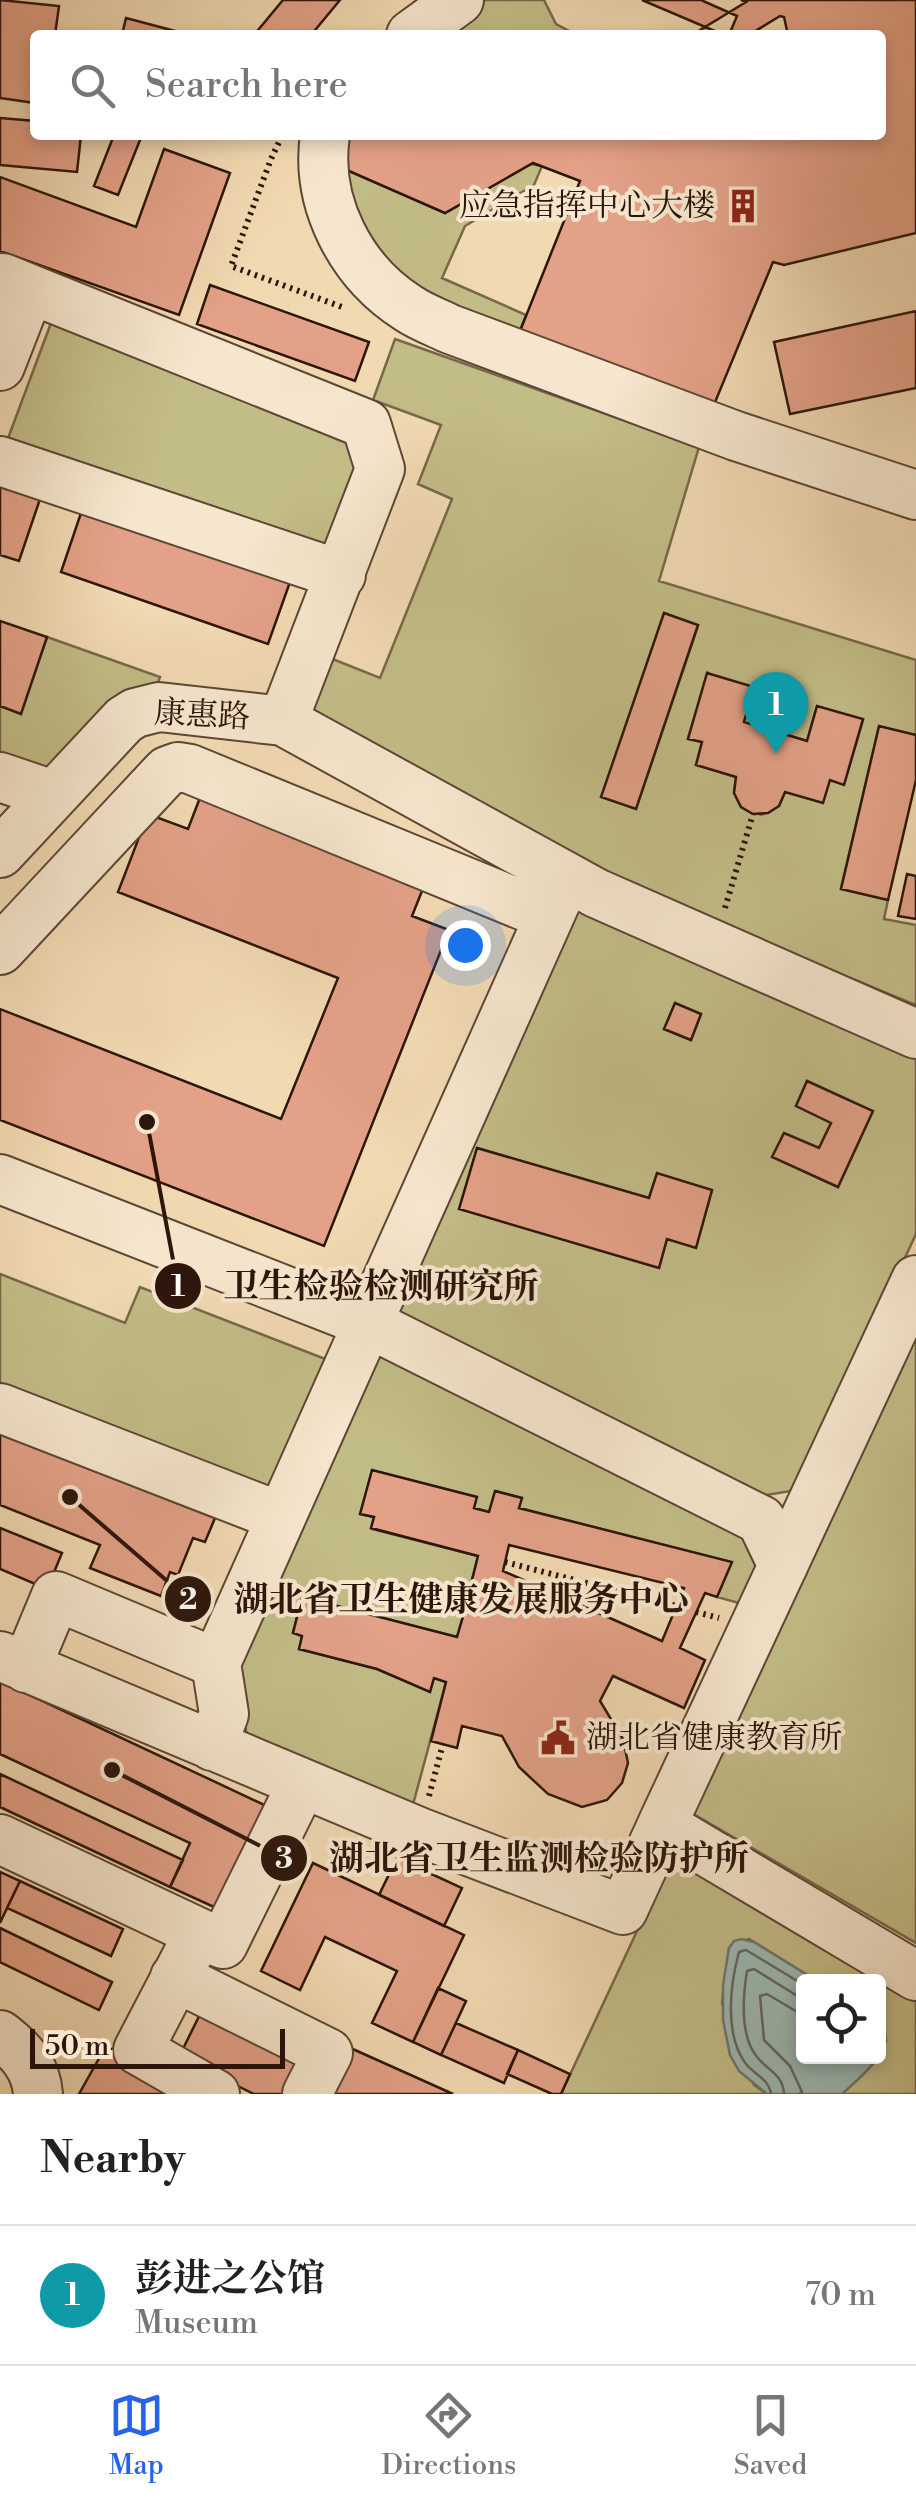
<!DOCTYPE html>
<html lang="en">
<head>
<meta charset="utf-8">
<style>
  body { margin:0; font-family:"Libre Bodoni","Noto Serif SC",serif; background:#f2f2f2; color:#222 }
  .controls { position:absolute; right:30px; bottom:30px; display:grid; overflow:hidden; border-radius:10px; box-shadow:0 5px 15px #0003 }
  .controls button { width:90px; height:90px; display:grid; place-items:center; padding:0; border:0; border-bottom:2px solid #e0e0e0; background:#fff; color:#222; font:50px sans-serif }
  .scale { position:absolute; left:30px; bottom:25px; width:255px; box-sizing:border-box; padding-left:10px; border:5px solid #2c150b; border-top:0; font-size:28px; line-height:35px; white-space:nowrap; color:#2c150b; -webkit-text-stroke:8px #f6e6cd; paint-order:stroke }
  .you { position:absolute; left:465px; top:945px; width:35px; height:35px; margin:-25px; border:8px solid #fff; border-radius:50%; background:#1a73e8; box-shadow:0 0 0 15px #1a73e833 }
  .badge { display:grid; place-items:center; width:65px; height:65px; border-radius:50%; background:#2563eb; color:#fff; font-size:32px; font-weight:700 }
  .pin { position:absolute; translate:-50% -82px; filter:drop-shadow(0 2px 5px #0008) }
  .pin::after { content:''; position:absolute; top:52px; width:35px; height:30px; background:inherit; clip-path:polygon(0 0,100% 0,50% 100%) }
  .list { margin:0; padding:0; list-style:none }
  h2 { display:flex; justify-content:space-between; align-items:center; height:130px; margin:0; padding:0 40px; font-size:42px }
  h2 small { font-size:32px; font-weight:400; color:#767676 }
  .list li { display:grid; grid-template-columns:65px 1fr auto; gap:30px; align-items:center; box-sizing:border-box; height:140px; padding:0 40px; border-top:2px solid #e0e0e0 }
  .list b { display:block; font-size:38px; white-space:nowrap }
  .list p { margin:0; font-size:32px; white-space:nowrap; color:#767676 }
  .list em { font-size:32px; font-style:normal; color:#767676 }
  .icon { flex:none; width:55px; height:55px; fill:none; stroke:currentColor; stroke-width:2; stroke-linecap:round; stroke-linejoin:round }
  .map { position:relative; flex:none; width:916px; height:2094px; overflow:hidden }
  .search { position:absolute; background:#fff; box-shadow:0 5px 15px #0003; left:30px; right:30px; top:30px; height:110px; display:flex; align-items:center; gap:25px; box-sizing:border-box; padding:0 35px; border-radius:10px; color:#767676; font-size:38px }
  .sheet { height:270px; background:#fff }
  nav { display:flex; justify-content:space-around; align-items:center; box-sizing:border-box; height:140px; border-top:2px solid #e0e0e0; background:#fff; font-size:28px; color:#767676 }
  nav a { display:grid; justify-items:center; gap:5px }
  nav .on { color:#2563eb }
  .map>svg:first-child { display:block }
  .green { fill:#c2bc87; stroke:#776849; stroke-width:2.5; fill-rule:evenodd }
  .water { fill:#9cb9b4; stroke:#6f7770; stroke-width:2.5 }
  .lines { fill:none; stroke-linecap:round; stroke-linejoin:round }
  .shore { stroke:#646760; stroke-width:2.5 }
  .building { fill:#e3a187; stroke:#2c150b; stroke-width:2.5; fill-rule:evenodd }
  .minor-casing { stroke:#5d4635; stroke-width:52 }
  .path { stroke:#2c150b; stroke-width:6; stroke-dasharray:2.5 5; stroke-linecap:butt }
  .minor { stroke:#f6e6cd; stroke-width:48 }
  .labels { text-anchor:middle; dominant-baseline:central; stroke-width:8; stroke-linejoin:round; paint-order:stroke }
  .poi-label { font-size:32px; fill:#2c150b; stroke:#f6e6cd; text-anchor:end }
  .street-label { font-size:32px; fill:#2c150b; stroke:#f6e6cd }
  .leader { fill:none; stroke:#2c150b; stroke-width:4 }
  .callout-dot { fill:#2c150b; stroke:#f6e6cd; stroke-width:4 }
  .mark-label { font-size:30px; text-anchor:middle; font-weight:bold; fill:#fff }
  .callout-label { font-size:35px; text-anchor:middle; font-weight:bold; fill:#2c150b; stroke:#f6e6cd; stroke-width:8; stroke-linejoin:round; paint-order:stroke }
</style>
</head>
<body>
<div class="map">
<svg width="916" height="2094" viewBox="0 0 916 2094">
  <rect width="100%" height="100%" fill="#f1d9b2"/>
  <filter id="stains"><feTurbulence type="fractalNoise" baseFrequency=".002" numOctaves="4"/><feColorMatrix values="0 0 0 0 .2 0 0 0 0 .09 0 0 0 0 .02 0 0 0 .5 -.17"/></filter>
  <radialGradient id="worn" r=".72"><stop offset=".6" stop-color="#630" stop-opacity="0"/><stop offset="1" stop-color="#630" stop-opacity=".3"/></radialGradient>
  <path class="green" d="M484,0H544L556,24L577,35L518,32L436,35Z
    M336,160L342,168L445,213L530,164L542,166L534,185L465,226L442,278L526,315L516,341L431,308L380,266Z
    M54,315L349,431L363,467L330,548L7,441Z
    M395,339L699,447L659,581L916,660V735L879,727L841,888L888,900L884,919L916,925V1005L581,867L321,724L312,706L325,656L380,678L452,499L418,484L441,425L373,400ZM664,613L698,626L636,809L602,797ZM708,673L744,722L807,741L817,706L863,720L844,784L830,780L785,792L779,806L761,815L741,807L734,792L736,777L696,765L702,742L688,738Z
    M47,637L160,677L153,696L49,780L0,764V706L20,713Z
    M573,907L916,1055V1234L797,1490L755,1497L391,1313ZM675,1004L701,1014L691,1040L664,1029ZM807,1081L872,1111L838,1187L773,1157L784,1133L819,1148L831,1123L796,1106ZM477,1148L649,1198L657,1174L712,1190L696,1247L667,1239L659,1268L460,1209Z
    M0,1274L125,1323L140,1287L333,1362L274,1490L0,1385Z
    M914,1339L916,1340V1943L690,1812Z
    M376,1346L746,1533L762,1566L746,1605L717,1597L731,1562L519,1508L521,1498L496,1491L489,1512L474,1508L476,1497L372,1471L361,1514L374,1517L372,1529L478,1556L470,1588L451,1583L445,1608L464,1613L457,1637L303,1597L293,1632L302,1636L300,1649L377,1669L430,1691L434,1678L446,1682L411,1812L247,1735L233,1666Z
    M672,1856L916,2000V2094H842L878,2059L886,2041L884,2024L879,2016L878,1982L817,1981L749,1939L729,1948L722,2003L754,2085L767,2094H561Z"/>
  <path class="water" d="M741,1939L754,1942L817,1981L804,1982V2056H878L879,2016L881,2018C895,2051 865,2073 842,2094H767L739,2071L730,2055L723,2020V1985L729,1948L734,1941Z"/>
  <g class="lines">
    <path class="shore" d="M771,2094C769,2079 755,2075 746,2064C724,2035 730,1985 739,1952L746,1950L804,1985
      M784,2094C783,2074 768,2071 757,2057C739,2035 743,1996 747,1971L754,1969L804,2000
      M799,2094L802,2092L790,2066L764,2040L760,1996L767,1994L804,2016"/>
  </g>
  <path class="building" d="M0,0L59,6L55,35H35V103L0,98Z
    M283,0H340L311,35H254Z
    M642,0H701L737,16L729,35H724Z
    M741,0H916V233L784,265L773,262L711,412L516,341L580,181L533,163L445,213L342,168L345,139L351,135H881V35H788L784,17L780,16L749,35H692L746,2Z
    M126,18L190,35H122Z
    M0,118L35,121V135H81L77,172L0,165Z
    M114,135H142L118,195L94,186Z
    M164,149L230,173L179,315L0,251V177L136,227Z
    M210,285L369,342L355,381L197,324Z
    M916,311V388L790,414L774,342Z
    M0,486L40,499L19,561L0,555Z
    M82,510L290,582L268,644L61,572Z
    M664,613L698,625L636,809L601,797Z
    M0,621L47,637L21,714L0,706Z
    M707,673L754,687L744,722L807,741L817,706L863,719L844,785L830,780L823,803L785,792L779,806L768,813L753,814L741,807L734,793L736,777L696,765L702,742L688,739Z
    M879,726L916,735V780L888,900L841,889Z
    M201,795L426,881L412,916L449,930L324,1246L0,1120V1009L281,1119L338,978L118,892L148,814L188,829Z
    M907,874L916,876V919L898,916Z
    M675,1003L701,1014L691,1040L664,1029Z
    M807,1081L873,1111L838,1187L772,1157L784,1133L819,1148L831,1123L796,1106Z
    M477,1148L649,1198L657,1173L712,1190L696,1248L667,1239L659,1268L459,1209Z
    M0,1419L5,1421L0,1434L215,1518L205,1542L193,1538L178,1575L170,1572L161,1596L90,1568L100,1545L0,1505Z
    M372,1470L477,1497L474,1508L489,1512L495,1491L522,1498L519,1508L732,1562L717,1597L705,1593L680,1648L705,1660L684,1708L613,1676L600,1701L623,1739L628,1763L622,1783L607,1800L582,1807L548,1794L519,1767L502,1736L462,1726L457,1748L431,1741L446,1682L434,1678L430,1692L377,1669L299,1649L302,1636L293,1633L302,1597L457,1637L464,1613L444,1608L451,1583L470,1588L478,1556L371,1528L374,1517L360,1514ZM509,1545L684,1588L662,1641L503,1571Z
    M0,1528L62,1553L47,1589L0,1569Z
    M0,1681L273,1809L225,1912L170,1887L190,1843L0,1754Z
    M0,1774L183,1860L170,1887L0,1807Z
    M397,1858L462,1888L444,1926L379,1895Z
    M313,1863L464,1935L413,2042L372,2023L397,1971L325,1937L300,1990L261,1971Z
    M0,1872L20,1881L0,1923Z
    M20,1881L123,1929L111,1956L7,1908Z
    M0,1928L112,1982L99,2010L0,1962Z
    M438,1988L466,2001L441,2055L413,2042Z
    M205,2004L313,2057L295,2094H254L179,2057Z
    M456,2023L518,2050L504,2083L441,2055Z
    M106,2046L190,2094H79Z
    M346,2046L453,2094H325Z
    M518,2050L570,2074L561,2094H552L507,2074Z"/>
  <g class="lines">
    <g class="minor-casing">
      <path id="minor" d="M411,35L459,0
        M325,135C315,202 350,271 408,308C421,317 436,322 450,329L736,436L916,495
        M30,289L366,424L380,469L283,721
        M0,366L30,289L3,278
        M0,461L341,575
        M0,777L53,795
        M0,853L124,720L135,713L159,707L283,721L596,893L916,1034
        M0,950L167,771L178,767L190,769L549,916
        M0,1179L368,1323L761,1520L783,1566
        M916,1280L662,1825L916,1976
        M0,1408L281,1517
        M0,1656L419,1832L623,1910L662,1825
        M26,1668L56,1596L216,1663
        M212,1746L224,1714L216,1663L567,877
        M0,1839L223,1944L302,1784
        M199,1933L138,2050L215,2094
        M175,1977L328,2053L307,2094
        M0,2035C21,2051 36,2067 38,2094"/>
    </g>
    <path class="path" d="M282,136L271,159L231,266L342,307
      M725,908L753,814
      M505,1562L676,1606
      M696,1612L719,1618
      M429,1796L443,1744"/>
    <use href="#minor" class="minor"/>
  </g>
  <defs>
    <g id="building-bare" transform="scale(2.7)"><path d="M-4-6H4V6H1V3H-1V6H-4ZM-2.5-4.3h1.7v1.8h-1.7ZM.8-4.3h1.7v1.8H.8ZM-2.5-1h1.7V.8h-1.7ZM.8-1h1.7V.8H.8Z" fill="#8f2418" stroke="#f6e6cd" stroke-width="2.5" paint-order="stroke"/></g>
    <g id="civic-bare" transform="scale(2.7)"><path d="M-.6-6.5H3V-4.5H.6V-3L4-1V1h2V6H-6V1h2V-1L-.6-3ZM-1.2 2.5V6h2.4V2.5Z" fill="#8f2418" stroke="#f6e6cd" stroke-width="2.5" paint-order="stroke"/></g>
  </defs>
  <g fill-rule="evenodd">
    <use href="#building-bare" x="743" y="206"/>
    <use href="#civic-bare" x="558" y="1738"/>
  </g>
  <g class="labels">
    <g class="poi-label">
      <text x="715" y="206">应急指挥中心大楼</text>
      <text x="586" y="1738" text-anchor="start">湖北省健康教育所</text>
    </g>
    <g class="street-label">
      <text transform="translate(202 715) rotate(3)">康惠路</text>
    </g>
  </g>
  <path class="leader" d="M147 1122L178 1286M70 1497L188 1599M112 1770L284 1858"/>
  <g class="callout-dot">
    <circle cx="147" cy="1122" r="10"/>
    <circle cx="70" cy="1497" r="10"/>
    <circle cx="112" cy="1770" r="10"/>
    <circle cx="178" cy="1286" r="25"/>
    <circle cx="188" cy="1599" r="25"/>
    <circle cx="284" cy="1858" r="25"/>
  </g>
  <g class="mark-label">
    <text x="178" y="1296">1</text>
    <text x="188" y="1609">2</text>
    <text x="284" y="1868">3</text>
  </g>
  <g class="callout-label">
    <text x="381" y="1298">卫生检验检测研究所</text>
    <text x="461" y="1611">湖北省卫生健康发展服务中心</text>
    <text x="539" y="1870">湖北省卫生监测检验防护所</text>
  </g>
  <rect width="100%" height="100%" filter="url(#stains)"/>
  <rect width="100%" height="100%" fill="url(#worn)"/>
</svg>
<div class="controls">
<button><svg class="icon" aria-label="locate" viewBox="0 0 24 24"><circle cx="12" cy="12" r="6"/><path d="M12 2v4M12 18v4M2 12h4M18 12h4"/></svg></button>
</div>
<div class="scale">50 m</div>
<div class="you"></div>
<div class="pin badge" style="left:776px;top:754px;background:#0f9aa8">1</div>
<div class="search"><svg class="icon" aria-label="search" viewBox="0 0 24 24"><circle cx="10" cy="10" r="6"/><path d="M15 15l6 6"/></svg>Search here</div>
</div>
<section class="sheet">
<h2>Nearby<small></small></h2>
<ul class="list">
<li><span class="badge" style="background:#0f9aa8">1</span><div><b>彭进之公馆</b><p>Museum</p></div><em>70 m</em></li>
</ul>
</section>
<nav>
<a class="on"><svg class="icon" aria-label="map" viewBox="0 0 24 24"><path d="M3 6l6-2 6 2 6-2v14l-6 2-6-2-6 2zM9 4v14M15 6v14"/></svg>Map</a>
<a><svg class="icon" aria-label="directions" viewBox="0 0 24 24"><path d="M12 3l9 9-9 9-9-9zM9 14v-3h6M13 9l2 2-2 2"/></svg>Directions</a>
<a><svg class="icon" aria-label="saved" viewBox="0 0 24 24"><path d="M7 4h10v16l-5-4-5 4z"/></svg>Saved</a>
</nav>
</body>
</html>
